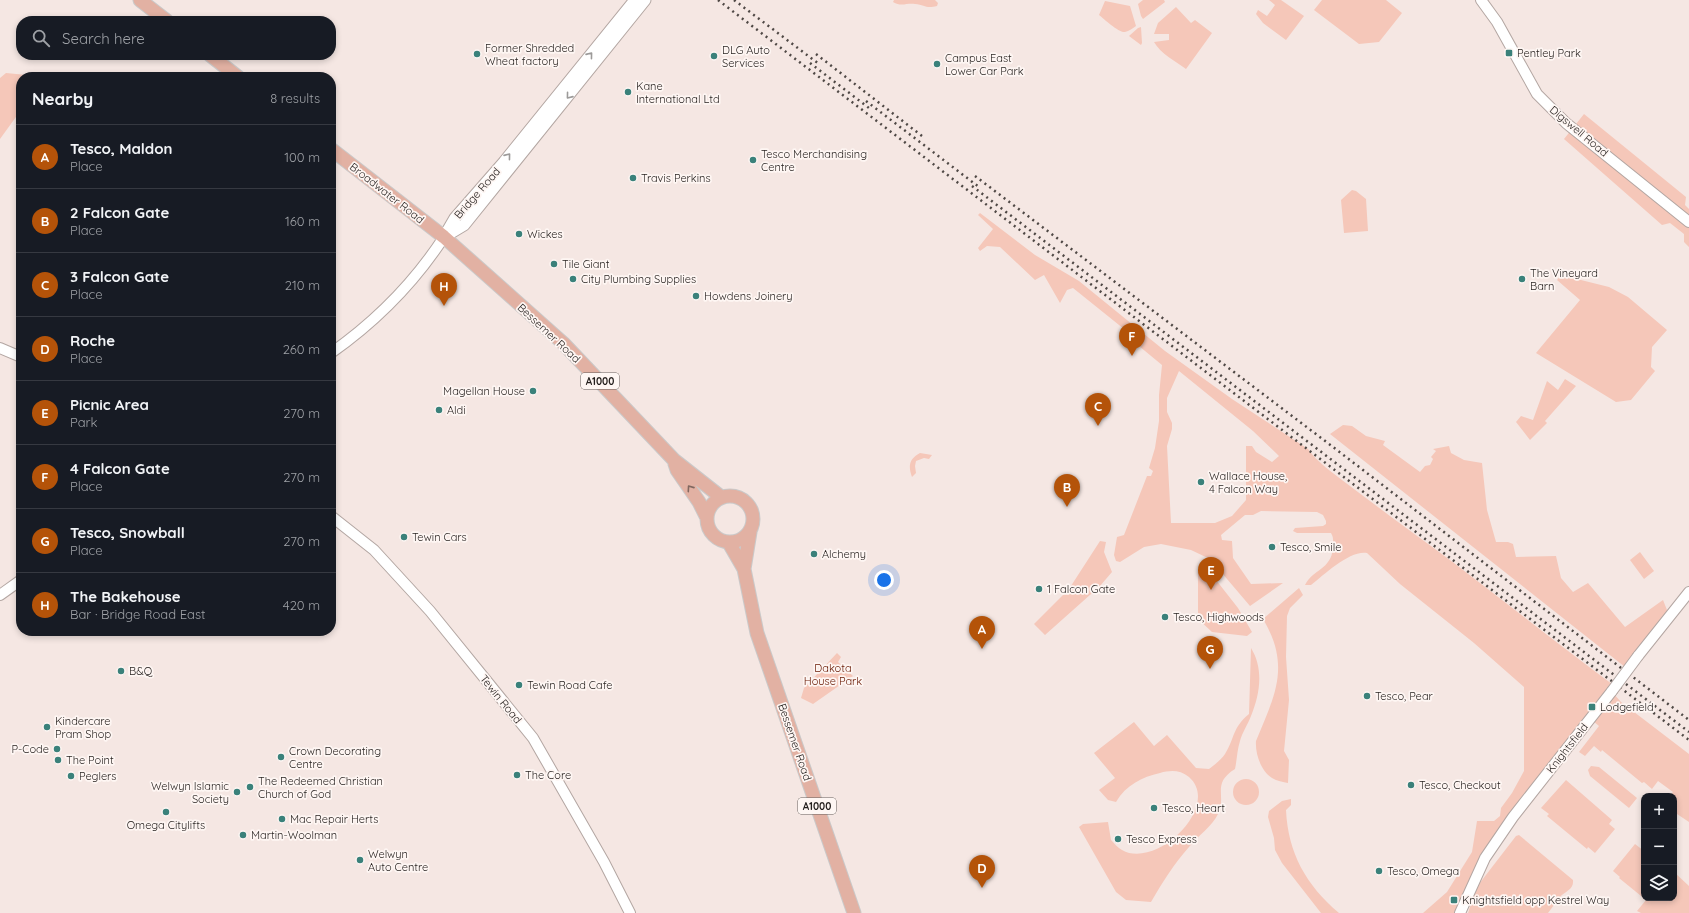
<!DOCTYPE html>
<html lang="en">
<head>
<meta charset="utf-8">
<style>
  body { margin:0; font-family:Quicksand,sans-serif; background:#20242c; color:#f1f3f6 }
  .controls { position:absolute; right:12px; bottom:12px; display:grid; overflow:hidden; border-radius:8px; box-shadow:0 2px 6px #0003 }
  .controls button { width:36px; height:36px; display:grid; place-items:center; padding:0; border:0; border-bottom:1px solid #363941; background:#171b24; color:#f1f3f6; font:20px sans-serif }
  .you { position:absolute; left:884px; top:580px; width:14px; height:14px; margin:-10px; border:3px solid #fff; border-radius:50%; background:#1a73e8; box-shadow:0 0 0 6px #1a73e833 }
  .badge { display:grid; place-items:center; width:26px; height:26px; border-radius:50%; background:#b45309; color:#fff; font-size:13px; font-weight:700 }
  .pin { position:absolute; translate:-50% -33px; filter:drop-shadow(0 1px 2px #0008) }
  .pin::after { content:''; position:absolute; top:21px; width:14px; height:12px; background:inherit; clip-path:polygon(0 0,100% 0,50% 100%) }
  .list { margin:0; padding:0; list-style:none }
  h2 { display:flex; justify-content:space-between; align-items:center; height:52px; margin:0; padding:0 16px; font-size:17px }
  h2 small { font-size:13px; font-weight:400; color:#9ea1a6 }
  .list li { display:grid; grid-template-columns:26px 1fr auto; gap:12px; align-items:center; box-sizing:border-box; height:64px; padding:0 16px; border-top:1px solid #363941 }
  .list b { display:block; font-size:15px; white-space:nowrap }
  .list p { margin:0; font-size:13px; white-space:nowrap; color:#9ea1a6 }
  .list em { font-size:13px; font-style:normal; color:#9ea1a6 }
  .icon { flex:none; width:22px; height:22px; fill:none; stroke:currentColor; stroke-width:2; stroke-linecap:round; stroke-linejoin:round }
  .map { position:relative; flex:none; width:1689px; height:913px; overflow:hidden }
  .search { position:absolute; background:#171b24; box-shadow:0 2px 6px #0003; left:16px; top:16px; width:320px; height:44px; display:flex; align-items:center; gap:10px; box-sizing:border-box; padding:0 14px; border-radius:16px; color:#9ea1a6; font-size:15px }
  .panel { position:absolute; background:#171b24; box-shadow:0 2px 6px #0003; left:16px; top:72px; width:320px; height:564px; border-radius:16px }
  .map>svg:first-child { display:block }
  .green { fill:#f5c7b9; fill-rule:evenodd }
  .lines { fill:none; stroke-linecap:round; stroke-linejoin:round }
  .tertiary-casing { stroke:#b3a6a2; stroke-width:12 }
  .secondary-casing { stroke:#b3a6a2; stroke-width:13 }
  .primary-casing { stroke:#cac9c9; stroke-width:15 }
  .tertiary { stroke:#fff; stroke-width:10 }
  .secondary { stroke:#fff; stroke-width:11 }
  .primary { stroke:#e2b1a3; stroke-width:13 }
  .rail { stroke:#4f4845; stroke-width:2.5; stroke-dasharray:2 4; stroke-linecap:butt }
  .tertiary-bridge-casing { stroke:#b3a6a2; stroke-width:12; stroke-linecap:butt }
  .tertiary-bridge { stroke:#fff; stroke-width:10 }
  .oneway { stroke:#9c9a99 }
  .oneway2 { stroke:#826860 }
  .poi-dot { fill:#3a817a; stroke:#fef6f3; stroke-width:1.5 }
  .labels { text-anchor:middle; dominant-baseline:central; stroke-width:3.5; stroke-linejoin:round; paint-order:stroke }
  .shield { fill:#fef6f3; stroke:#655f5c; stroke-width:1 }
  .shield-label { font-size:10px; font-weight:bold; fill:#231e1c }
  .poi-label { font-size:11px; fill:#231e1c; stroke:#fef6f3; text-anchor:start }
  .street-label { font-size:11px; fill:#231e1c; stroke:#fef6f3 }
  .park-label { font-size:11px; fill:#671700; stroke:#fef6f3 }
</style>
</head>
<body>
<div class="map">
<svg width="1689" height="913" viewBox="0 0 1689 913">
  <rect width="100%" height="100%" fill="#f5e7e3"/>
  <path class="green" d="M894,0H935L938,3L937,6C926,9 925,5 915,4C906,3 901,7 893,2Z
    M1143,0H1164L1165,2L1143,19L1141,16L1138,4Z
    M1269,0H1281L1304,16L1286,40L1263,23L1256,14L1258,10L1267,16L1275,5Z
    M1322,0H1386L1402,13L1379,42L1359,44L1314,10Z
    M1105,1L1130,6L1136,26C1133,28 1129,31 1125,32C1119,33 1104,19 1099,15Z
    M1176,7L1191,23L1195,20L1212,33L1186,69C1175,61 1161,54 1154,42L1169,40V34H1154L1158,23Z
    M1141,27L1142,43L1141,45L1129,36L1138,28Z
    M6,73L37,76L38,77H21V110L0,139V78Z
    M1584,114L1686,197L1685,205L1689,209V247L1684,242V234L1670,223L1662,225L1564,139Z
    M1352,190L1356,191L1366,199L1368,231L1344,233L1341,200Z
    M980,213L1035,255L1079,281L1165,351L1232,399L1308,449C1317,462 1333,473 1346,483C1374,504 1403,526 1431,546C1492,591 1551,639 1612,684L1476,870L1469,881L1455,913H1423L1447,892L1472,852L1477,821H1494L1500,816L1501,808L1512,793L1524,771V687L1474,643L1400,584L1367,553C1350,550 1325,574 1311,585H1305C1313,569 1331,570 1333,548C1333,542 1334,538 1331,533H1297L1293,531L1295,528L1323,526L1326,524V521L1323,515L1317,512L1261,511L1253,515H1245L1221,535L1222,540L1232,541L1233,558L1251,584L1283,583L1250,606L1210,559L1191,550L1161,544L1144,547L1120,562L1116,561L1114,555L1117,537L1124,535L1147,476H1151L1153,471L1149,468L1155,448L1159,421V395L1162,365L1122,332L1124,329L1073,288L1067,290L1060,303L1044,275L1035,280L1000,247L987,246L980,251L978,248L993,229L978,215ZM1179,371L1253,431L1279,456L1272,462L1256,452L1252,446H1246V500L1232,516L1215,523H1171L1167,446L1172,429V423L1167,412V398Z
    M1561,275L1609,287L1628,297L1667,330L1652,347L1651,367L1655,371L1631,400L1616,402L1536,353L1580,300L1557,280Z
    M1565,379L1576,386L1545,421L1547,423L1530,440L1516,422L1521,416L1533,420L1547,381L1558,390Z
    M1343,425L1352,426L1366,436L1385,441L1383,445L1420,472L1425,466L1430,465L1433,459L1431,457L1436,451L1433,449L1449,446L1451,453L1464,460L1482,463L1487,510L1496,542H1508L1513,544L1516,557L1556,556L1561,578L1573,592L1588,583L1625,627L1663,600L1667,610L1666,615L1625,667L1330,434Z
    M920,453L932,455L929,459L924,458L916,461L915,466L916,473L912,477C908,466 909,459 920,453Z
    M1100,541L1106,542L1104,552L1112,572L1100,586L1045,635L1034,624L1069,589Z
    M1640,552L1654,571L1644,579L1630,560Z
    M1209,571L1238,608L1252,632L1247,636L1212,632L1198,619V572Z
    M1299,588L1303,595L1290,608L1287,616L1286,657L1289,700L1284,751L1289,760L1288,783C1283,782 1277,781 1272,778C1261,771 1255,754 1256,741C1275,695 1291,666 1263,619Z
    M1251,648C1264,669 1260,694 1251,716C1248,724 1242,733 1240,741C1237,750 1237,760 1235,769C1211,784 1227,795 1218,814C1213,825 1197,837 1189,847C1174,864 1162,883 1151,902L1126,900L1116,892L1079,827L1083,824L1108,822L1111,840C1114,843 1118,848 1122,850C1156,870 1222,806 1189,777C1180,770 1171,770 1160,773C1142,777 1126,785 1116,802L1108,800L1099,790L1115,778L1094,753L1134,722L1154,746L1167,735L1196,768L1209,769C1214,765 1221,760 1225,754C1235,738 1232,728 1249,714Z
    M837,653L841,657L838,662L853,676L813,704L801,698L804,688Z
    M1613,693L1621,702L1689,754V822L1674,812L1677,808L1674,806V796H1670L1673,792L1658,781L1652,789L1644,782L1642,783L1602,750L1601,752L1594,746L1585,756L1579,752L1599,726L1593,721Z
    M1591,766L1599,767L1637,798L1629,808L1590,776L1588,770Z
    M1233 792a13 13 0 1 1 26 0a13 13 0 1 1-26 0Z
    M1566,780L1612,820L1609,824L1615,829L1595,853L1588,847L1587,849L1547,816L1549,814L1541,808Z
    M1291,799V805L1286,810C1288,853 1306,885 1339,913H1321L1282,863L1275,850L1274,838L1268,817L1269,811L1282,801Z
    M1519,835L1573,880C1574,890 1565,891 1560,897C1556,902 1552,908 1548,913H1468L1476,889L1479,884L1516,836Z
    M1635,844L1644,851V898H1674V872L1689,886V913H1641L1637,911L1646,900L1619,878L1620,877L1613,871Z"/>
  <g class="lines">
    <g class="tertiary-casing">
      <path id="tertiary" d="M1481,0L1497,22L1537,94L1566,123L1689,222
        M0,348L21,357
        M331,353C375,322 414,283 444,237
        M331,516L374,550L430,611L533,738L604,862L630,913
        M0,595L21,580
        M1638,656L1689,592
        M1460,913L1485,858L1513,817L1612,691"/>
    </g>
    <g class="secondary-casing">
      <path id="secondary" d="M444,237L464,225L645,0
        M444,237L455,218L504,162L635,0"/>
    </g>
    <g class="primary-casing">
      <path id="primary" d="M140,0L167,21
        M210,55L238,77
        M331,149L444,237L563,343L674,460L721,497
        M675,464L677,470L699,502L706,516
        M707 519a23 23 0 1 1 46 0a23 23 0 1 1-46 0Z
        M750,532L744,569L757,633L854,913
        M729,543L744,569"/>
    </g>
    <use href="#tertiary" class="tertiary"/>
    <use href="#secondary" class="secondary"/>
    <use href="#primary" class="primary"/>
    <path class="rail" d="M718,0L1689,740
      M734,0L819,64
      M816,54L922,136
      M810,63L869,108
      M866,101L979,187
      M975,176L1333,447L1689,720
      M972,186L1689,732"/>
    <g class="tertiary-bridge-casing">
      <path id="tertiary-bridge" d="M1612,691L1638,656"/>
    </g>
    <use href="#tertiary-bridge" class="tertiary-bridge"/>
  </g>
  <defs><path id="oneway-chevron" d="M-2-3.5L2.5 0L-2 3.5" fill="none" stroke-width="1.6" stroke-linecap="round" stroke-linejoin="round"/></defs>
  <g class="oneway">
    <use href="#oneway-chevron" transform="translate(590 55) rotate(-51)"/>
    <use href="#oneway-chevron" transform="translate(569 96) rotate(129)"/>
    <use href="#oneway-chevron" transform="translate(508 156) rotate(-51)"/>
  </g>
  <use class="oneway2" href="#oneway-chevron" transform="translate(690 488) rotate(-125)"/>
  <g class="poi-dot">
    <rect x="1505" y="49" width="8" height="8" rx="2"/>
    <circle cx="477" cy="54" r="4"/>
    <circle cx="714" cy="56" r="4"/>
    <circle cx="937" cy="64" r="4"/>
    <circle cx="628" cy="92" r="4"/>
    <circle cx="753" cy="160" r="4"/>
    <circle cx="633" cy="178" r="4"/>
    <circle cx="519" cy="234" r="4"/>
    <circle cx="554" cy="264" r="4"/>
    <circle cx="573" cy="279" r="4"/>
    <circle cx="1522" cy="279" r="4"/>
    <circle cx="696" cy="296" r="4"/>
    <circle cx="533" cy="391" r="4"/>
    <circle cx="439" cy="410" r="4"/>
    <circle cx="1201" cy="482" r="4"/>
    <circle cx="404" cy="537" r="4"/>
    <circle cx="1272" cy="547" r="4"/>
    <circle cx="814" cy="554" r="4"/>
    <circle cx="1039" cy="589" r="4"/>
    <circle cx="1165" cy="617" r="4"/>
    <circle cx="121" cy="671" r="4"/>
    <circle cx="519" cy="685" r="4"/>
    <circle cx="1367" cy="696" r="4"/>
    <rect x="1588" y="703" width="8" height="8" rx="2"/>
    <circle cx="47" cy="727" r="4"/>
    <circle cx="57" cy="749" r="4"/>
    <circle cx="281" cy="757" r="4"/>
    <circle cx="58" cy="760" r="4"/>
    <circle cx="517" cy="775" r="4"/>
    <circle cx="71" cy="776" r="4"/>
    <circle cx="1411" cy="785" r="4"/>
    <circle cx="250" cy="787" r="4"/>
    <circle cx="237" cy="792" r="4"/>
    <circle cx="1154" cy="808" r="4"/>
    <circle cx="166" cy="812" r="4"/>
    <circle cx="282" cy="819" r="4"/>
    <circle cx="243" cy="835" r="4"/>
    <circle cx="1118" cy="839" r="4"/>
    <circle cx="360" cy="860" r="4"/>
    <circle cx="1379" cy="871" r="4"/>
    <rect x="1450" y="896" width="8" height="8" rx="2"/>
  </g>
  <g class="labels">
    <g class="shield">
      <rect x="581" y="373" width="38" height="16" rx="3"/>
      <rect x="798" y="798" width="38" height="16" rx="3"/>
    </g>
    <g class="shield-label">
      <text x="600" y="381">A1000</text>
      <text x="817" y="806">A1000</text>
    </g>
    <g class="poi-label">
      <text x="485" y="48">Former Shredded<tspan x="485" dy="13">Wheat factory</tspan></text>
      <text x="722" y="50">DLG Auto<tspan x="722" dy="13">Services</tspan></text>
      <text x="1517" y="53">Pentley Park</text>
      <text x="945" y="58">Campus East<tspan x="945" dy="13">Lower Car Park</tspan></text>
      <text x="636" y="86">Kane<tspan x="636" dy="13">International Ltd</tspan></text>
      <text x="761" y="154">Tesco Merchandising<tspan x="761" dy="13">Centre</tspan></text>
      <text x="641" y="178">Travis Perkins</text>
      <text x="527" y="234">Wickes</text>
      <text x="562" y="264">Tile Giant</text>
      <text x="1530" y="273">The Vineyard<tspan x="1530" dy="13">Barn</tspan></text>
      <text x="581" y="279">City Plumbing Supplies</text>
      <text x="704" y="296">Howdens Joinery</text>
      <text x="525" y="391" text-anchor="end">Magellan House</text>
      <text x="447" y="410">Aldi</text>
      <text x="1209" y="476">Wallace House,<tspan x="1209" dy="13">4 Falcon Way</tspan></text>
      <text x="412" y="537">Tewin Cars</text>
      <text x="1280" y="547">Tesco, Smile</text>
      <text x="822" y="554">Alchemy</text>
      <text x="1047" y="589">1 Falcon Gate</text>
      <text x="1173" y="617">Tesco, Highwoods</text>
      <text x="129" y="671">B&amp;Q</text>
      <text x="527" y="685">Tewin Road Cafe</text>
      <text x="1375" y="696">Tesco, Pear</text>
      <text x="1600" y="707">Lodgefield</text>
      <text x="55" y="721">Kindercare<tspan x="55" dy="13">Pram Shop</tspan></text>
      <text x="49" y="749" text-anchor="end">P-Code</text>
      <text x="289" y="751">Crown Decorating<tspan x="289" dy="13">Centre</tspan></text>
      <text x="66" y="760">The Point</text>
      <text x="525" y="775">The Core</text>
      <text x="79" y="776">Peglers</text>
      <text x="258" y="781">The Redeemed Christian<tspan x="258" dy="13">Church of God</tspan></text>
      <text x="1419" y="785">Tesco, Checkout</text>
      <text x="229" y="786" text-anchor="end">Welwyn Islamic<tspan x="229" dy="13">Society</tspan></text>
      <text x="1162" y="808">Tesco, Heart</text>
      <text x="290" y="819">Mac Repair Herts</text>
      <text x="166" y="825" text-anchor="middle">Omega Citylifts</text>
      <text x="251" y="835">Martin-Woolman</text>
      <text x="1126" y="839">Tesco Express</text>
      <text x="368" y="854">Welwyn<tspan x="368" dy="13">Auto Centre</tspan></text>
      <text x="1387" y="871">Tesco, Omega</text>
      <text x="1462" y="900">Knightsfield opp Kestrel Way</text>
    </g>
    <g class="street-label">
      <text transform="translate(1579 131) rotate(40)">Digswell Road</text>
      <text transform="translate(387 193) rotate(38)">Broadwater Road</text>
      <text transform="translate(477 193) rotate(-49)">Bridge Road</text>
      <text transform="translate(549 333) rotate(43)">Bessemer Road</text>
      <text transform="translate(501 699) rotate(51)">Tewin Road</text>
      <text transform="translate(795 742) rotate(71)">Bessemer Road</text>
      <text transform="translate(1567 748) rotate(-52)">Knightsfield</text>
    </g>
    <g class="park-label">
      <text x="833" y="668">Dakota<tspan x="833" dy="13">House Park</tspan></text>
    </g>
  </g>
</svg>
<div class="controls">
<button>+</button>
<button>−</button>
<button><svg class="icon" aria-label="layers" viewBox="0 0 24 24"><path d="M12 4l9 5-9 5-9-5zM3 14l9 5 9-5"/></svg></button>
</div>
<div class="you"></div>
<div class="pin badge" style="left:982px;top:649px">A</div>
<div class="pin badge" style="left:1067px;top:507px">B</div>
<div class="pin badge" style="left:1098px;top:426px">C</div>
<div class="pin badge" style="left:982px;top:888px">D</div>
<div class="pin badge" style="left:1211px;top:590px">E</div>
<div class="pin badge" style="left:1132px;top:356px">F</div>
<div class="pin badge" style="left:1210px;top:669px">G</div>
<div class="pin badge" style="left:444px;top:306px">H</div>
<div class="search"><svg class="icon" aria-label="search" viewBox="0 0 24 24"><circle cx="10" cy="10" r="6"/><path d="M15 15l6 6"/></svg>Search here</div>
<section class="panel">
<h2>Nearby<small>8 results</small></h2>
<ul class="list">
<li><span class="badge">A</span><div><b>Tesco, Maldon</b><p>Place</p></div><em>100 m</em></li>
<li><span class="badge">B</span><div><b>2 Falcon Gate</b><p>Place</p></div><em>160 m</em></li>
<li><span class="badge">C</span><div><b>3 Falcon Gate</b><p>Place</p></div><em>210 m</em></li>
<li><span class="badge">D</span><div><b>Roche</b><p>Place</p></div><em>260 m</em></li>
<li><span class="badge">E</span><div><b>Picnic Area</b><p>Park</p></div><em>270 m</em></li>
<li><span class="badge">F</span><div><b>4 Falcon Gate</b><p>Place</p></div><em>270 m</em></li>
<li><span class="badge">G</span><div><b>Tesco, Snowball</b><p>Place</p></div><em>270 m</em></li>
<li><span class="badge">H</span><div><b>The Bakehouse</b><p>Bar · Bridge Road East</p></div><em>420 m</em></li>
</ul>
</section>
</div>
</body>
</html>
